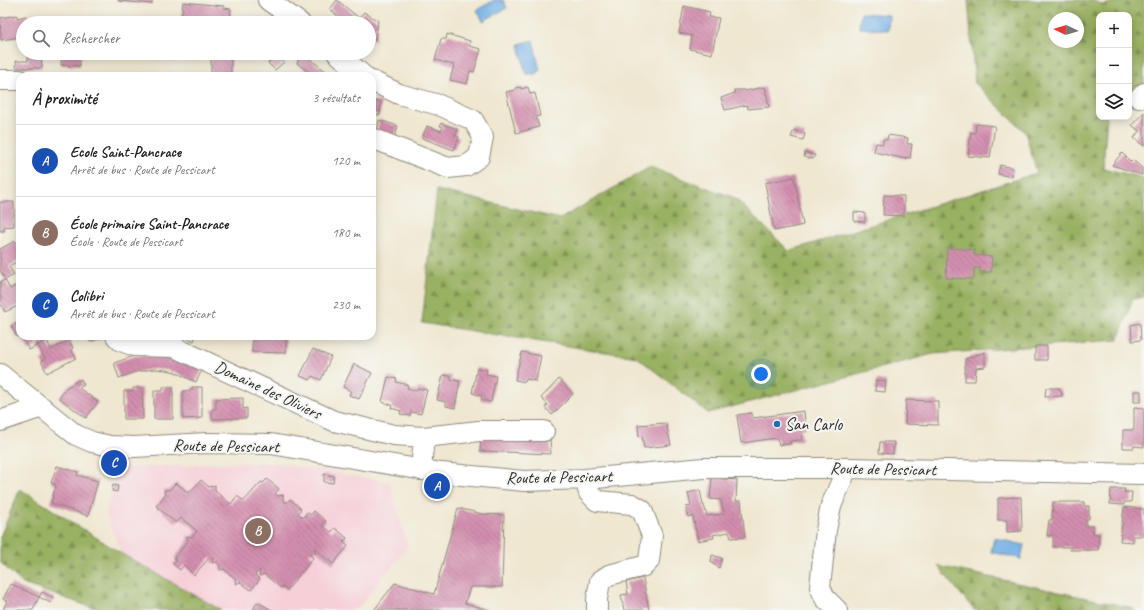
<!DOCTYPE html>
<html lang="fr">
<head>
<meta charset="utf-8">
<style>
  body { margin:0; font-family:Caveat,sans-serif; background:#f6f6f6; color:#222 }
  .controls { position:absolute; right:12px; top:12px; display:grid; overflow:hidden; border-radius:8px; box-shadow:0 2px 10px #0003 }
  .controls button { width:36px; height:36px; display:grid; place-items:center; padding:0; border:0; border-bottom:1px solid #e0e0e0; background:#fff; color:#222; font:20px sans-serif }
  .compass { position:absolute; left:1048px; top:12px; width:36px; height:36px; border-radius:50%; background:#fff; box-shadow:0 2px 10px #0003; rotate:274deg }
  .you { position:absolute; left:761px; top:374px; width:14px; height:14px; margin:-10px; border:3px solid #fff; border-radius:50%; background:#1a73e8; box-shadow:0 0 0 6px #1a73e833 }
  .badge { display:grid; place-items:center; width:26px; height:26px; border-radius:50%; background:#7c3aed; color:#fff; font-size:13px; font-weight:700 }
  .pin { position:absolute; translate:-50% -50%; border:2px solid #fff; box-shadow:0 1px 4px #0006 }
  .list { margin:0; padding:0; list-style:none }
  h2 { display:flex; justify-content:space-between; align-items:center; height:52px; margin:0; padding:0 16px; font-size:17px }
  h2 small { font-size:13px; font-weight:400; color:#767676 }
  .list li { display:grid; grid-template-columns:26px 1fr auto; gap:12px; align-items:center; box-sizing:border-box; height:72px; padding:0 16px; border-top:1px solid #e0e0e0 }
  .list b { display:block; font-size:15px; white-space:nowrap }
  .list p { margin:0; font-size:13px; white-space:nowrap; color:#767676 }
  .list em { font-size:13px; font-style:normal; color:#767676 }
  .icon { flex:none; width:22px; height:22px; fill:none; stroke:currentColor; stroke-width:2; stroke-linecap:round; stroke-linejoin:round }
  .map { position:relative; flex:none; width:1144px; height:610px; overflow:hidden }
  .search { position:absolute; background:#fff; box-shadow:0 2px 10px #0003; left:16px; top:16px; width:360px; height:44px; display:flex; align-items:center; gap:10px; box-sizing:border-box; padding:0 14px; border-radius:22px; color:#767676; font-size:15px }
  .panel { position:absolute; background:#fff; box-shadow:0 2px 10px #0003; left:16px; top:72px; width:360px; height:268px; border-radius:12px }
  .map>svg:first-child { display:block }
  .built { fill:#f6cfd7 }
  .forest { fill:url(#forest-firs); stroke:#626e46; fill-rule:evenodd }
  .water { fill:#75b0e6; stroke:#506e88 }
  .building { fill:url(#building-back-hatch) }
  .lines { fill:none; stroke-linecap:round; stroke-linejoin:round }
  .minor-casing { stroke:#8d897e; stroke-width:22 }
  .minor { stroke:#fff; stroke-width:20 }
  .poi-dot { fill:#1f6fb2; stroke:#f6f6f2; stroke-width:1.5 }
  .labels { text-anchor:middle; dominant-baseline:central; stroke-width:4; stroke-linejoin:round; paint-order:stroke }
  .street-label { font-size:17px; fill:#2b2b2b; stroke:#f6f6f2 }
  .poi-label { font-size:17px; fill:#2b2b2b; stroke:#f6f6f2; text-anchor:start }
</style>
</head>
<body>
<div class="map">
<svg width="1144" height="610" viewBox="0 0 1144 610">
  <defs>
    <pattern id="forest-firs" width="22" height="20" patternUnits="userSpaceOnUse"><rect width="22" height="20" fill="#99b162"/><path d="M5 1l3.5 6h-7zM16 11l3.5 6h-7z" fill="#7d9051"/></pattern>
    <pattern id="building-back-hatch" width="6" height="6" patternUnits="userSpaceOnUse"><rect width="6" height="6" fill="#d38eae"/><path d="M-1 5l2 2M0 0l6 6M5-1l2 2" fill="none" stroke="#ab748e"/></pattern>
  </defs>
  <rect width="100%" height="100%" fill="#f6f6f2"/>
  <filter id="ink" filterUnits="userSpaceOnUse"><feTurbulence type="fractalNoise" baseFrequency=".025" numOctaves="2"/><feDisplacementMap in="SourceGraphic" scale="8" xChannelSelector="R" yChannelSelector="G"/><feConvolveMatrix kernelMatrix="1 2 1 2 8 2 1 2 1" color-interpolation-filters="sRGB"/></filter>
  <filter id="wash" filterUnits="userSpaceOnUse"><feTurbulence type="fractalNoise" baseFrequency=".012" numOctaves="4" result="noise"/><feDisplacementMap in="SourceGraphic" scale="16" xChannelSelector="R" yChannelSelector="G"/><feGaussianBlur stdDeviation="0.9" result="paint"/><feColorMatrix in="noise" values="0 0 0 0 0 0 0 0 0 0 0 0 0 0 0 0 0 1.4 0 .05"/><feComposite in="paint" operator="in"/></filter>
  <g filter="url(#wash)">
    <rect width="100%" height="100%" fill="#efe7d0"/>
    <path class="built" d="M222,463H276L389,482L408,547L356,610H221L122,554L106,514L117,469Z"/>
    <path class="forest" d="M968,0H1093L1102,5L1124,0H1144V84L1129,93V15H1099V117H1107L1103,168L1144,178V297L1133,299L1118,340L933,354L708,413L637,357L422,323L437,190L560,219L650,167L735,198L789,251L1037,173L1025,132L975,83ZM1054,18H1078V42H1054Z
      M20,489L122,554L221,610H100L23,584L0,562V537Z
      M938,566L1133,608L1135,610H974Z"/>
    <path class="water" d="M494,0H503L507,8L483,21L477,10Z
      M861,13L889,15L888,30L859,28Z
      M533,40L540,71L536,74H526L519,44Z
      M994,538L1024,545L1021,559L991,552Z"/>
    <g id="blocks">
      <path class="building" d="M118,0H152V4L118,1Z
        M337,0L359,18L364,12L378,21L375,41L373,39L369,43V23H345L330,9Z
        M183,2L224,6V8L231,9L230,23H181Z
        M684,6L710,12L709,17L719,18L712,54L690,49L692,36L679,33Z
        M17,15V18L26,16L27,23H23V33L20,34L21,37L1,40L0,18Z
        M447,34L470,41L469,46L481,49L474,72L470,71L467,84L450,80L454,65L435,60L441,39H446Z
        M28,53H41L42,68H16V61H28Z
        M62,53H86V57L80,56V66L61,65Z
        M211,53H231V73H211Z
        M302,53L332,76H313L297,63L299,60L298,59Z
        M278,54L284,62L275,70L268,63Z
        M521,87V89L528,87L530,94L535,93L540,116L536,117L539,127L516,133L506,92L515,90V88Z
        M765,87L769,107L748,109L747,105L725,110L721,98L735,93L734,90H745V91Z
        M372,101L381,102L380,115L372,114Z
        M1144,112V146L1134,138L1139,131L1132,125Z
        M379,120L398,126L394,139L377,132Z
        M441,123L457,129L455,135L459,137L454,150L422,138L427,126L441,131L443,127L440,126Z
        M976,124L995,126L990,158L968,156L971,132L975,133Z
        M794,130L805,134L803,140L791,137Z
        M888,135L908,138L907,144H912L910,158L906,157V159L874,152L876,143L883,144V139L887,140Z
        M805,152L815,155L813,159L804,157Z
        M1122,153L1131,162L1133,160L1142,168V175L1112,165Z
        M1000,165L1013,168L1012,177L998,174Z
        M794,177L803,225L774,231L765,183Z
        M884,195L904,196V216L883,215Z
        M0,202H14V226L4,227V231H0Z
        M854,212L865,213V222L854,221Z
        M15,241L20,250V260L9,266L14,275L5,280L0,270V249Z
        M947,248L975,250L974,255L992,257L991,272H980V268H974V279L946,278Z
        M5,280L10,289L20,283V305L5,312L0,303L2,300L0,295V282Z
        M20,322V336L17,337L11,326Z
        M1140,323L1141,340L1132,341L1131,325Z
        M21,336H33L38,345L29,350Z
        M87,336H103L104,337L90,342Z
        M182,336H196L194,341Z
        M252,336H286V353L252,352Z
        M47,340L51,350L69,340L73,348L71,350L76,358L47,373L41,361L45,359L38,345Z
        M1035,346H1047V360H1035Z
        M313,349L331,357L321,380L312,376L310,380L300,376Z
        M522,352L541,356L536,381L526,379L525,382L515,380Z
        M985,352V367L976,368L975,381H965V359Z
        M167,354L203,368L196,382L175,372L166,370L154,369L135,372L119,378L114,363L134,356Z
        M354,364L372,373L359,399L349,395L351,391L343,387Z
        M477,368L487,370L486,374L496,376L491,402L481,400L482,396L472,393Z
        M443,375L451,376V380L460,381L455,408L446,406V402L437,400Z
        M388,377L397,379L396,382L408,385L407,388L417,391L418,388L427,390L421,414L411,412L410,416L400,414L401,411L391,408L392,405L382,402Z
        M81,379L84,385L79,388L98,402L86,418L59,398L67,387Z
        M559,379L573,394L552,415L545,407L548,405L541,398Z
        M876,380L886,381L885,392L875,391Z
        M163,387H173V419H154V391H163Z
        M192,387H202V418L183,419V391L192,390Z
        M133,388H142L143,419H124V391H133Z
        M1046,388H1059L1062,393V396L1045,397Z
        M1134,391H1141V402H1134Z
        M243,398V409L247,408V418L212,419V409H216V399Z
        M906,400L938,401V425L905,424Z
        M1134,407L1144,408V447L1134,446V448H1123V430H1134Z
        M804,411L806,429L801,430L802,440L790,441V444L779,445L777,438L741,443L737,415L752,413L753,418Z
        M666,423L671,445L644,448L642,436L639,437L638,425Z
        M481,437L550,438L551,454L480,451Z
        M880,442H894L893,454L879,453Z
        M57,466L78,472L77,475L98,481L88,516L51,503L56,485L51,483Z
        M324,474L334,476L333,483L324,482Z
        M712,478L737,480L736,501H741L745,537L731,538L729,532L713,535L714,538L698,541L693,516L688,517L686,507L691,506L688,493L700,490L703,505H704L707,516L724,514L721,500L710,499Z
        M267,479L279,489L275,494L278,496L283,495V500L286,503L290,499L301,509L298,513L303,518L307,512L311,515L314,511L326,521L322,525L331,532L335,528L347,538L343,542L348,546L333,564L314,548L316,553L311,552L309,554L313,558L287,590L282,586L281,588L264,574L259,576L260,570L255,575L260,579L251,590L240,582L236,584L237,580L224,569L220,570V566L216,562L212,563L213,559L210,557L194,575L184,565L180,570L173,564L177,560L174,558L188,541L187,536L192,537L197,531L181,518L176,523L156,506L165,495L164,490H169L176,483L189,493L201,480L209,487L215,485V491L231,504L237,496L244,501L261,482L263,483Z
        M113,485L118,486L117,492L112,491Z
        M1111,489H1125L1124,492H1132L1131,502H1124V505L1110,504Z
        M1021,497L1022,531L1007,532V520H998V498Z
        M1053,502H1084V506H1089V519H1086V526H1093V534H1099L1098,550H1070L1071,547H1053V535L1047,536L1049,520H1052Z
        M1124,507L1144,509V536H1133V542L1120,541Z
        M458,508L482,514L504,515L502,587H470L465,603L489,610H374L395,583L434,594Z
        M712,555L722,558L719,568L711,562Z
        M643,578L649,610H624L621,595L628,594L626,582Z
        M11,584L39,597L33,610H3L7,601L3,599Z
        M42,592L54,598L51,603L39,597Z
        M257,602L272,610H253Z"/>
    </g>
  </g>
  <g filter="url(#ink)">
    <use href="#blocks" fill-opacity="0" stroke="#8d897e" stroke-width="1"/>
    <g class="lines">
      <g class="minor-casing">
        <path id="minor" d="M268,0L300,23
          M337,53L364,76
          M0,80H20
          M372,81L399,94L439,105L473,120L483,137L479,157L466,166L448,168L372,138
          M1139,98L1144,93
          M116,336L121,341L135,346L174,347L334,421L394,435L424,437
          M0,374L76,435L92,442L110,446L134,447L207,443L271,444L441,473L524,481L585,479L704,468H847L1144,474
          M0,421L42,407
          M421,470L424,437L479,431H544
          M585,479L589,493L597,501L632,504L642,510L652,536L649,561L644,566L609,575L600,581L597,599V610
          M837,610L825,598L820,587L826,530L831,506L847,468"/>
      </g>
      <use href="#minor" class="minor"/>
    </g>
  </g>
  <circle class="poi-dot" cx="777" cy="424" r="4"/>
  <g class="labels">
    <g class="street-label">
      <text transform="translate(268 390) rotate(25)">Domaine des Oliviers</text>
      <text transform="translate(226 446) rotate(1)">Route de Pessicart</text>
      <text transform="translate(883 469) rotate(1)">Route de Pessicart</text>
      <text transform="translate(559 477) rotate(-1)">Route de Pessicart</text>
    </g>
    <g class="poi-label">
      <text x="785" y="424">San Carlo</text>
    </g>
  </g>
</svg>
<div class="controls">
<button>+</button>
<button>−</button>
<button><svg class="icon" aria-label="layers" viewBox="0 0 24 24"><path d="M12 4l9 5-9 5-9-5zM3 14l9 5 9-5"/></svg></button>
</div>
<svg class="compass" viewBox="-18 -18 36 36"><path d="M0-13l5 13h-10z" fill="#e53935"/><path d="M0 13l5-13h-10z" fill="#767676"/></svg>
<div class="you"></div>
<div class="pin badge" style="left:437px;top:486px;background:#1a4fb4">A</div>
<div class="pin badge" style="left:258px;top:531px;background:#8d6e63">B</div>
<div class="pin badge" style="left:114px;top:463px;background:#1a4fb4">C</div>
<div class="search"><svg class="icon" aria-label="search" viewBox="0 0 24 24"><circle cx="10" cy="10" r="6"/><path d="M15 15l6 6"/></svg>Rechercher</div>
<section class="panel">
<h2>À proximité<small>3 résultats</small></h2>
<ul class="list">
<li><span class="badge" style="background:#1a4fb4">A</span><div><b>Ecole Saint-Pancrace</b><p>Arrêt de bus · Route de Pessicart</p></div><em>120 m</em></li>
<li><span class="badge" style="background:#8d6e63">B</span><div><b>École primaire Saint-Pancrace</b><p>École · Route de Pessicart</p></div><em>180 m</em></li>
<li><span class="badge" style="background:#1a4fb4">C</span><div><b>Colibri</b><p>Arrêt de bus · Route de Pessicart</p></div><em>230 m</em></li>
</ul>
</section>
</div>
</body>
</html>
